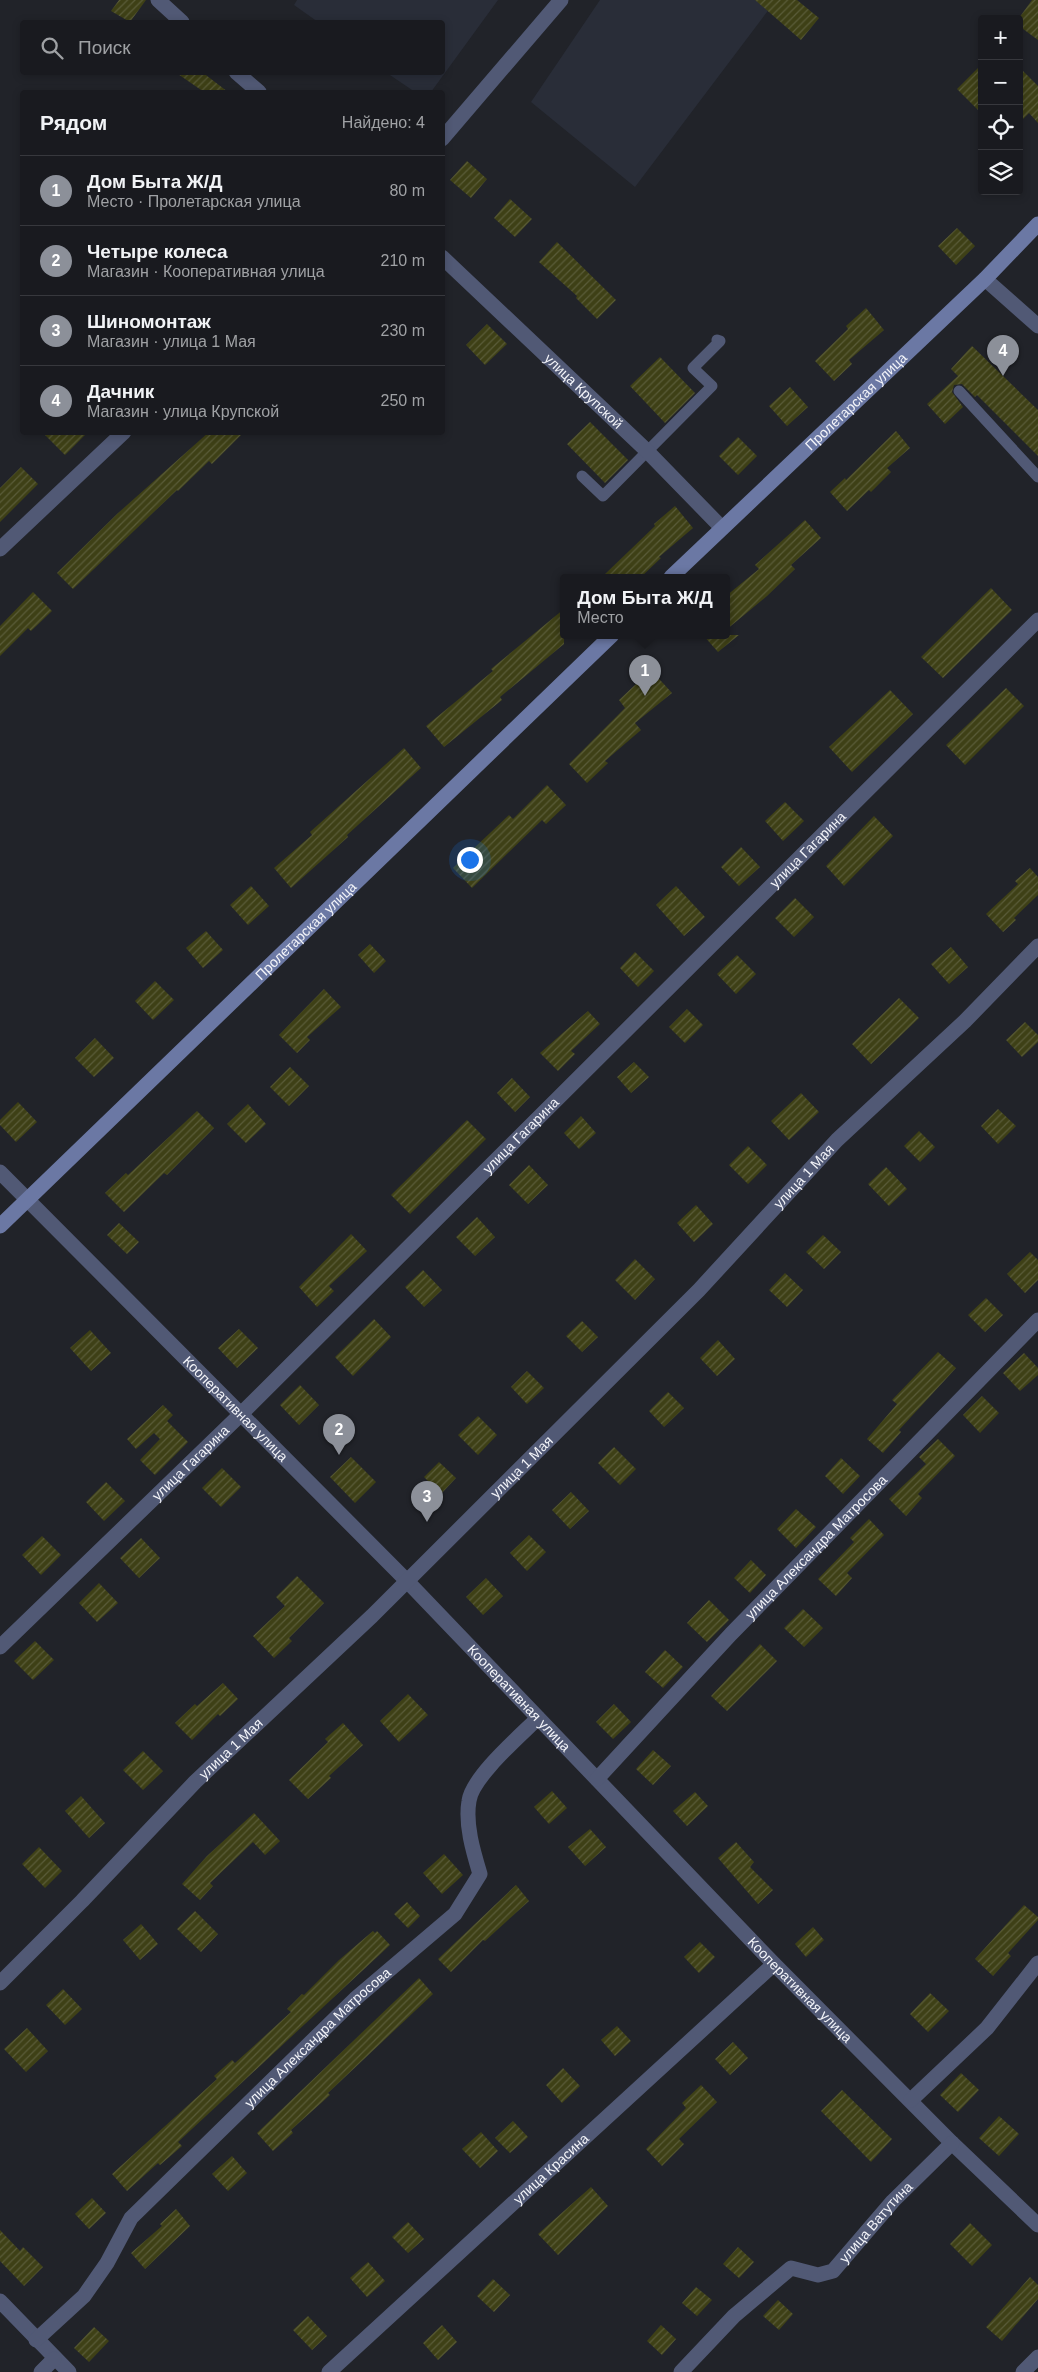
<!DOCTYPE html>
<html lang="ru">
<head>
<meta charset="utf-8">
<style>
  body { margin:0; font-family:Arial,sans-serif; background:#26272c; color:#f1f3f6 }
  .controls { position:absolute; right:15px; top:15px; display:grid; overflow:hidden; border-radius:5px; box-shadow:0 2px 8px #0003 }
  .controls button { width:45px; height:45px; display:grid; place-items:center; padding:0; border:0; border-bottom:1px solid #37383d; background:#191a1f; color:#f1f3f6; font:25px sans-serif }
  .you { position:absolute; left:469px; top:859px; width:18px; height:18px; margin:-12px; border:4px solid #fff; border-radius:50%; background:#1a73e8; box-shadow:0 0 0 8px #1a73e833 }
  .badge { display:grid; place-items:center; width:32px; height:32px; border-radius:50%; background:#8c9099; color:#fff; font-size:16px; font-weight:700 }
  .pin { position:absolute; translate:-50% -41px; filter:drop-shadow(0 1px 2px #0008) }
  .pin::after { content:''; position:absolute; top:26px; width:18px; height:15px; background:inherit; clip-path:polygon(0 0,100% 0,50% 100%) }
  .popup { position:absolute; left:560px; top:574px; width:170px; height:65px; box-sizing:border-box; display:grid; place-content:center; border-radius:5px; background:#191a1f; filter:drop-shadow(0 1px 4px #0005); font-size:16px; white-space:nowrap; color:#9fa1a4 }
  .popup b { font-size:19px; color:#f1f3f6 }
  .popup::after { content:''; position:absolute; left:50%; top:100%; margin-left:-10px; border:10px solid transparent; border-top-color:#191a1f }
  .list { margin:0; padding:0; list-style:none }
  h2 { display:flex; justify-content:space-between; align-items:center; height:65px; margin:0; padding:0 20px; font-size:21px }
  h2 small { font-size:16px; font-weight:400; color:#9fa1a4 }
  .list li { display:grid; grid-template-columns:32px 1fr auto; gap:15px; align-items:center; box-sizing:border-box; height:70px; padding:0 20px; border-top:1px solid #37383d }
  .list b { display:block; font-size:19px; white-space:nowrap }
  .list p { margin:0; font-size:16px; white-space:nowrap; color:#9fa1a4 }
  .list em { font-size:16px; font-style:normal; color:#9fa1a4 }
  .icon { flex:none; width:28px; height:28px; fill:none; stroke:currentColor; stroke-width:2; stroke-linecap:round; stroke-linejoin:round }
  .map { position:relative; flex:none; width:1038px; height:2372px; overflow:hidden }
  .search { position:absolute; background:#191a1f; box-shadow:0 2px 8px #0003; left:20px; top:20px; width:425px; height:55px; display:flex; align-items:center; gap:12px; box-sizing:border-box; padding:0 18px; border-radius:5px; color:#9fa1a4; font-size:19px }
  .panel { position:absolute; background:#191a1f; box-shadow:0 2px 8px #0003; left:20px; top:90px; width:425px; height:345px; border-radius:5px }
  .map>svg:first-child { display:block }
  .built { fill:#292d38 }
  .building { fill:url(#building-hatch) }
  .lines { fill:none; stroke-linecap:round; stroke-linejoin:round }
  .lane { stroke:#515975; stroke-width:11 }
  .street { stroke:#515975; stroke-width:15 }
  .secondary { stroke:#6b78a4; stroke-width:15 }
  .labels { text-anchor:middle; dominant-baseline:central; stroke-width:4; stroke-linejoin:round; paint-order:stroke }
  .street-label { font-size:14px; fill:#f3f4f9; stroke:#212329 }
</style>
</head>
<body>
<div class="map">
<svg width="1038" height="2372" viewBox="0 0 1038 2372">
  <defs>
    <pattern id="building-hatch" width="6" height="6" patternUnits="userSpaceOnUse" patternTransform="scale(1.25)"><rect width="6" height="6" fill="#3e4016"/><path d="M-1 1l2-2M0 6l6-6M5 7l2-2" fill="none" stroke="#5a5c39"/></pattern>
  </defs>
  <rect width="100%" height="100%" fill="#212329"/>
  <path class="built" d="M297,0H498L431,92H415L387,73L442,72V22H318L294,5Z
    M600,0H776L635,187L531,102Z"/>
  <path class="building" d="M119,0H146L130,22L111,11Z
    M755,0H797L819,18L801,40Z
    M1032,0H1038V40L1019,26V18Z
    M982,64V114L957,89Z
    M1019,67L1038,86V123L1029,113L1019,123Z
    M175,72H202L228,92H204Z
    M467,161L487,179L471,198L450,180Z
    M510,199L532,219L515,237L494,218Z
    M957,228L975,246L956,265L938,246Z
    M557,242L616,300L597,319L576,298L577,296L539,262Z
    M866,308L884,330L849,360L852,364L834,381L815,361L848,329L846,326Z
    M487,324L507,344L485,365L466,345Z
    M972,346L1038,410V456L977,395L975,397L962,384L954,385L952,392L963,407L945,424L927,404L958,376L951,369Z
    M660,357L695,393L665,423L630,386Z
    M790,387L808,407L787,426L769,406Z
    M590,422L628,460L605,483L567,444Z
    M896,431L910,448L887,468L891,472L871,492L869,490L847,511L830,492L845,478L846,480Z
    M42,432H88L65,455Z
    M209,432H244L212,464L209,461L178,491L177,490L73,589L57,573L117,514Z
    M738,437L757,456L738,475L719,456Z
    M21,467L38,484L0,522V488Z
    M675,506L693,528L659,557L661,558L641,577H602L655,526L654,524Z
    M805,520L821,538L791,565L795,569L767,596L726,630V596L759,569L755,565Z
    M991,588L1012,610L943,678L921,657Z
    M33,592L52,611L31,631L28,628L0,656V626Z
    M564,609V644L500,697L502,700L444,747L426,726L493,671L491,669Z
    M703,635H739L718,652Z
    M651,670L672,693L635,723L641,730L605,761L608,763L587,783L569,764L625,708L619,700Z
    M1006,688L1024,706L965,765L946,745Z
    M890,690L913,714L852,772L829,747Z
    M404,748L421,768L347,835L348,837L291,888L274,868L312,835L310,832Z
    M547,785L566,805L546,824L542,820L472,888L453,868L509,815L513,819Z
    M785,802L804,821L783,841L765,821Z
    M874,816L893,836L844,886L826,866Z
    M741,847L760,867L739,886L721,867Z
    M1030,868L1038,877V895L1014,918L1016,920L1003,932L986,914L1018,884L1015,881Z
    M251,886L269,906L248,925L230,905Z
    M676,886L705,917L684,936L656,905Z
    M795,898L814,917L794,937L775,918Z
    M206,931L223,950L203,968L186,948Z
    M370,944L386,961L374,973L358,955Z
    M951,947L968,967L949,984L931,964Z
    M635,952L654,971L638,987L620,968Z
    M737,955L756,974L736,994L717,974Z
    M155,981L174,1000L153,1020L135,1001Z
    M324,989L341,1007L307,1037L310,1040L297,1053L279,1035Z
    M899,998L919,1018L871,1064L852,1044Z
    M687,1009L703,1025L685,1043L669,1027Z
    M588,1011L600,1024L571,1051L575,1054L558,1071L540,1053Z
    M1025,1022L1038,1035V1042L1022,1057L1006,1040Z
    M95,1038L114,1058L94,1077L75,1058Z
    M634,1062L649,1077L631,1093L617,1077Z
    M290,1067L309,1086L289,1106L270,1087Z
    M512,1078L530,1097L515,1112L497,1093Z
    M801,1093L819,1112L789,1140L771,1121Z
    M18,1102L37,1122L16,1142L0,1125V1120Z
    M248,1104L266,1124L246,1143L227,1124Z
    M998,1109L1016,1126L998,1144L981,1126Z
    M197,1111L214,1128L167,1175L164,1173L124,1212L105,1193L126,1173L128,1175Z
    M581,1116L596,1133L579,1149L564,1133Z
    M467,1120L486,1139L410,1214L391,1195Z
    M919,1131L935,1147L920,1162L904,1146Z
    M748,1146L767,1165L748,1184L729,1165Z
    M529,1165L548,1185L528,1204L509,1185Z
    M886,1167L907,1189L889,1206L868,1184Z
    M696,1205L713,1224L694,1242L677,1223Z
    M477,1217L495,1237L475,1256L456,1237Z
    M119,1223L139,1242L127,1254L107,1235Z
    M351,1234L367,1251L329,1286L334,1291L317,1307L299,1287Z
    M823,1235L841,1252L824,1269L806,1252Z
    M1030,1252L1038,1260V1280L1025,1293L1007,1274Z
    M635,1259L655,1279L635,1300L615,1280Z
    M423,1270L442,1290L424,1307L405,1287Z
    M785,1273L803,1290L787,1307L769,1290Z
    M986,1298L1003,1315L985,1332L968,1315Z
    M374,1319L391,1337L353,1376L335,1357Z
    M582,1321L598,1337L582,1352L566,1336Z
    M239,1329L258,1348L237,1368L218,1348Z
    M90,1330L111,1353L91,1371L70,1348Z
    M718,1340L735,1359L717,1376L700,1358Z
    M938,1352L956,1368L899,1430L901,1432L883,1453L867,1439L897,1404L892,1400Z
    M1024,1353L1038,1368V1375L1020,1391L1003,1373Z
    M527,1371L544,1388L527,1404L511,1387Z
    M300,1385L319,1405L299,1425L280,1405Z
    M668,1392L684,1408L664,1427L649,1411Z
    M982,1396L999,1413L980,1433L963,1415Z
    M163,1405L173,1415L167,1421L188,1442L155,1475L140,1460L160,1439L154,1433L136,1449L127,1439Z
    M478,1416L497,1435L478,1455L458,1435Z
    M938,1439L955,1456L918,1494L922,1498L906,1516L889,1499L926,1464L919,1457Z
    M614,1447L636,1469L620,1485L598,1463Z
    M351,1457L376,1482L355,1503L330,1477Z
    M841,1458L860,1476L843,1494L825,1476Z
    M439,1462L456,1478L441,1494L424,1477Z
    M222,1468L241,1487L221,1507L202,1488Z
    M106,1482L125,1501L104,1521L86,1502Z
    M571,1492L589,1511L570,1529L552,1510Z
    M796,1509L816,1527L796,1548L777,1529Z
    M869,1519L884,1535L847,1573L852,1578L836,1596L818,1579L854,1542L850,1538Z
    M529,1535L546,1552L527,1571L510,1553Z
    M42,1536L61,1555L41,1575L22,1555Z
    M141,1538L160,1558L139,1578L120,1558Z
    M751,1560L766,1575L750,1593L734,1578Z
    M297,1576L324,1603L289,1638L292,1641L274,1658L253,1636L285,1606L276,1597Z
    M486,1578L503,1596L483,1615L466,1597Z
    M99,1583L118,1603L97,1622L79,1603Z
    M709,1600L729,1620L707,1642L687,1623Z
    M803,1609L823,1628L804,1647L784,1628Z
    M35,1641L54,1660L33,1680L14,1661Z
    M760,1644L777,1661L727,1711L711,1696Z
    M665,1650L683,1667L663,1688L645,1672Z
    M223,1683L238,1699L220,1716L218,1714L192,1740L175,1723L195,1704L197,1706Z
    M408,1694L428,1715L399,1742L380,1721Z
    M614,1704L631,1722L613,1739L596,1722Z
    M343,1723L363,1745L329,1776L331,1778L308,1799L289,1780L328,1742L325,1739Z
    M653,1750L671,1766L653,1785L636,1769Z
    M143,1751L163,1771L143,1790L123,1770Z
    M552,1791L567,1808L549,1824L534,1807Z
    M695,1792L708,1806L687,1826L673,1811Z
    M81,1796L105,1823L89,1838L65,1811Z
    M254,1813L280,1841L265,1855L253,1842L210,1883L213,1886L200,1900L182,1884L207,1856Z
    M590,1829L606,1847L585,1866L568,1847Z
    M736,1842L754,1862L750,1867L773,1890L758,1904L718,1858Z
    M39,1847L62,1871L45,1888L22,1864Z
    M444,1854L463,1875L442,1894L423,1873Z
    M516,1885L529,1901L485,1941L483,1940L451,1972L438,1959Z
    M407,1902L420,1916L408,1928L394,1914Z
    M1024,1905L1038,1917V1920L1008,1953L1011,1956L993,1976L975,1959Z
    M195,1911L218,1934L201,1952L177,1929Z
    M141,1924L158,1944L140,1960L123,1940Z
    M813,1927L824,1940L806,1957L795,1944Z
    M373,1931L375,1933L377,1931L390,1945L178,2142L182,2146L160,2165L158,2163L127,2191L112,2174L217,2079L214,2076L232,2060L235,2063L291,2012L287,2009L302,1994L304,1995L339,1960Z
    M700,1942L715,1957L699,1973L684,1957Z
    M419,1978L433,1994L328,2093L330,2095L291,2130L293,2133L273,2151L257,2133Z
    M63,1989L82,2009L65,2025L46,2005Z
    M930,1993L949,2011L928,2032L910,2014Z
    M617,2026L631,2041L615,2056L601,2040Z
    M27,2028L48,2051L26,2072L4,2049Z
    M733,2042L748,2058L730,2075L715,2059Z
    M563,2068L580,2086L562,2103L546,2085Z
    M961,2073L979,2090L958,2112L940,2095Z
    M701,2085L717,2102L679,2139L684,2144L662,2166L646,2149L686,2108L682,2103Z
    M842,2090L892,2139L871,2162L821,2111Z
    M999,2116L1019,2134L999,2156L979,2138Z
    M513,2121L528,2137L510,2153L495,2138Z
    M481,2132L498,2151L480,2168L462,2149Z
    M232,2156L247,2173L228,2191L212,2174Z
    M591,2187L608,2206L558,2255L538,2234Z
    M92,2198L106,2213L89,2229L75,2214Z
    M176,2209L190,2226L145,2269L131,2253L162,2226L160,2224Z
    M408,2222L424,2239L408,2253L392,2237Z
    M970,2223L992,2245L972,2266L950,2244Z
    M0,2230L20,2251L23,2247L43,2267L24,2286L0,2261Z
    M738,2247L754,2262L739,2278L723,2264Z
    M368,2262L385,2281L367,2297L350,2278Z
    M1030,2277L1038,2285V2299L1002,2341L986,2327Z
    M493,2279L510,2295L494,2312L477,2296Z
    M696,2287L712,2300L697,2316L682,2303Z
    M778,2300L793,2314L779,2330L763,2316Z
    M308,2316L327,2336L312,2350L293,2330Z
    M442,2325L457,2342L438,2360L423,2343Z
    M661,2325L676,2339L662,2355L647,2341Z
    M94,2327L109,2341L89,2362L74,2348Z"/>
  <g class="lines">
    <path class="lane" d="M959,391L1038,477
      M582,476L603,496L712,386L693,368L720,341L717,340"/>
    <g class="street">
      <path d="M158,0L182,22"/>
      <path d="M236,72L259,92"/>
      <path d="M442,139L561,0"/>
      <path id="s1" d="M442,257L646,450L722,528"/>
      <path d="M985,279L1038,326"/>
      <path d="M0,549L124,432"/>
      <path id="s2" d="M0,1172L407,1581L774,1964L952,2143L1038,2225"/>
      <path id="s3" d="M0,1647L240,1415L1038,620"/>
      <path id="s4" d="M597,1779L731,1634L1038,1320"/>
      <path id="s5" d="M0,1983L82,1901L195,1782L372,1616L699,1290L837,1140L965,1021L1038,946"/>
      <path d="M911,2100L987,2028L1038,1963"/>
      <path d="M0,2301L69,2372"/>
      <path id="s6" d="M36,2340L84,2296L107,2263L131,2218L355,1999L455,1914L480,1874C473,1851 465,1824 469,1801C472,1777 521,1735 538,1718"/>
      <path d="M41,2372L54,2359"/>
      <path id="s7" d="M329,2372L774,1964"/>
      <path id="s8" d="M681,2372L734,2316L791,2268L818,2275L833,2271L893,2201L952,2143"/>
      <path d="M1023,2372L1038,2357"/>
    </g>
    <g class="secondary">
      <path id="s9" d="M671,577L985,279L1038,224"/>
      <path id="s10" d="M0,1226L612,635"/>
    </g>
  </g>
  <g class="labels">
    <g class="street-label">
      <text stroke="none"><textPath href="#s1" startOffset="195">улица Крупской</textPath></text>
      <text stroke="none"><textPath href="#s9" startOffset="255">Пролетарская улица</textPath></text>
      <text stroke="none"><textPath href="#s3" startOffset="1135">улица Гагарина</textPath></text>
      <text stroke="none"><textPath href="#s10" startOffset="425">Пролетарская улица</textPath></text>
      <text stroke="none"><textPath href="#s3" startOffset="730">улица Гагарина</textPath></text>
      <text stroke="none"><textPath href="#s5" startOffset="1139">улица 1 Мая</textPath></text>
      <text stroke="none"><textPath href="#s2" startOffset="334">Кооперативная улица</textPath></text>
      <text stroke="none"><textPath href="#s3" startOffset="265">улица Гагарина</textPath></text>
      <text stroke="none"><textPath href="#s5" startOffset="734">улица 1 Мая</textPath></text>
      <text stroke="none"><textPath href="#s4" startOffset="319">улица Александра Матросова</textPath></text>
      <text stroke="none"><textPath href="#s2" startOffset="739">Кооперативная улица</textPath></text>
      <text stroke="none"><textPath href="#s5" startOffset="329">улица 1 Мая</textPath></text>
      <text stroke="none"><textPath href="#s2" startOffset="1144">Кооперативная улица</textPath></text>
      <text stroke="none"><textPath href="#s6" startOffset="416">улица Александра Матросова</textPath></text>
      <text stroke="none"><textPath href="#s7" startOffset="301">улица Красина</textPath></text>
      <text stroke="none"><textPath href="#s8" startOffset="260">улица Ватутина</textPath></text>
    </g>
  </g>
</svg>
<div class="controls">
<button>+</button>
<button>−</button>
<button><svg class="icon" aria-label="locate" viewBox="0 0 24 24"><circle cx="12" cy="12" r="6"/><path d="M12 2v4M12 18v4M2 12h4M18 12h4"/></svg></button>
<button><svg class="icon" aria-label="layers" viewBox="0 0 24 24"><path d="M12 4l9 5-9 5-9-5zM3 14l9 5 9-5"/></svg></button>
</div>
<div class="you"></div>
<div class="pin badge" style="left:645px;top:696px">1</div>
<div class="popup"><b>Дом Быта Ж/Д</b>Место</div>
<div class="pin badge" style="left:339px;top:1455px">2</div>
<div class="pin badge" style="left:427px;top:1522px">3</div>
<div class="pin badge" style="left:1003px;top:376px">4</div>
<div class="search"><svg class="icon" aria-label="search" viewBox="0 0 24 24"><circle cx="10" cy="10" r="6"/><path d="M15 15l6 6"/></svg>Поиск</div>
<section class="panel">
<h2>Рядом<small>Найдено: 4</small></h2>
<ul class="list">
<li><span class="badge">1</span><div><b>Дом Быта Ж/Д</b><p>Место · Пролетарская улица</p></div><em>80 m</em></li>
<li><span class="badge">2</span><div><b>Четыре колеса</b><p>Магазин · Кооперативная улица</p></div><em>210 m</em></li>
<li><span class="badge">3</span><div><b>Шиномонтаж</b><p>Магазин · улица 1 Мая</p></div><em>230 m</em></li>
<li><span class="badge">4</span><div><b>Дачник</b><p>Магазин · улица Крупской</p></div><em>250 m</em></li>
</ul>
</section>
</div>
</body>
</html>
